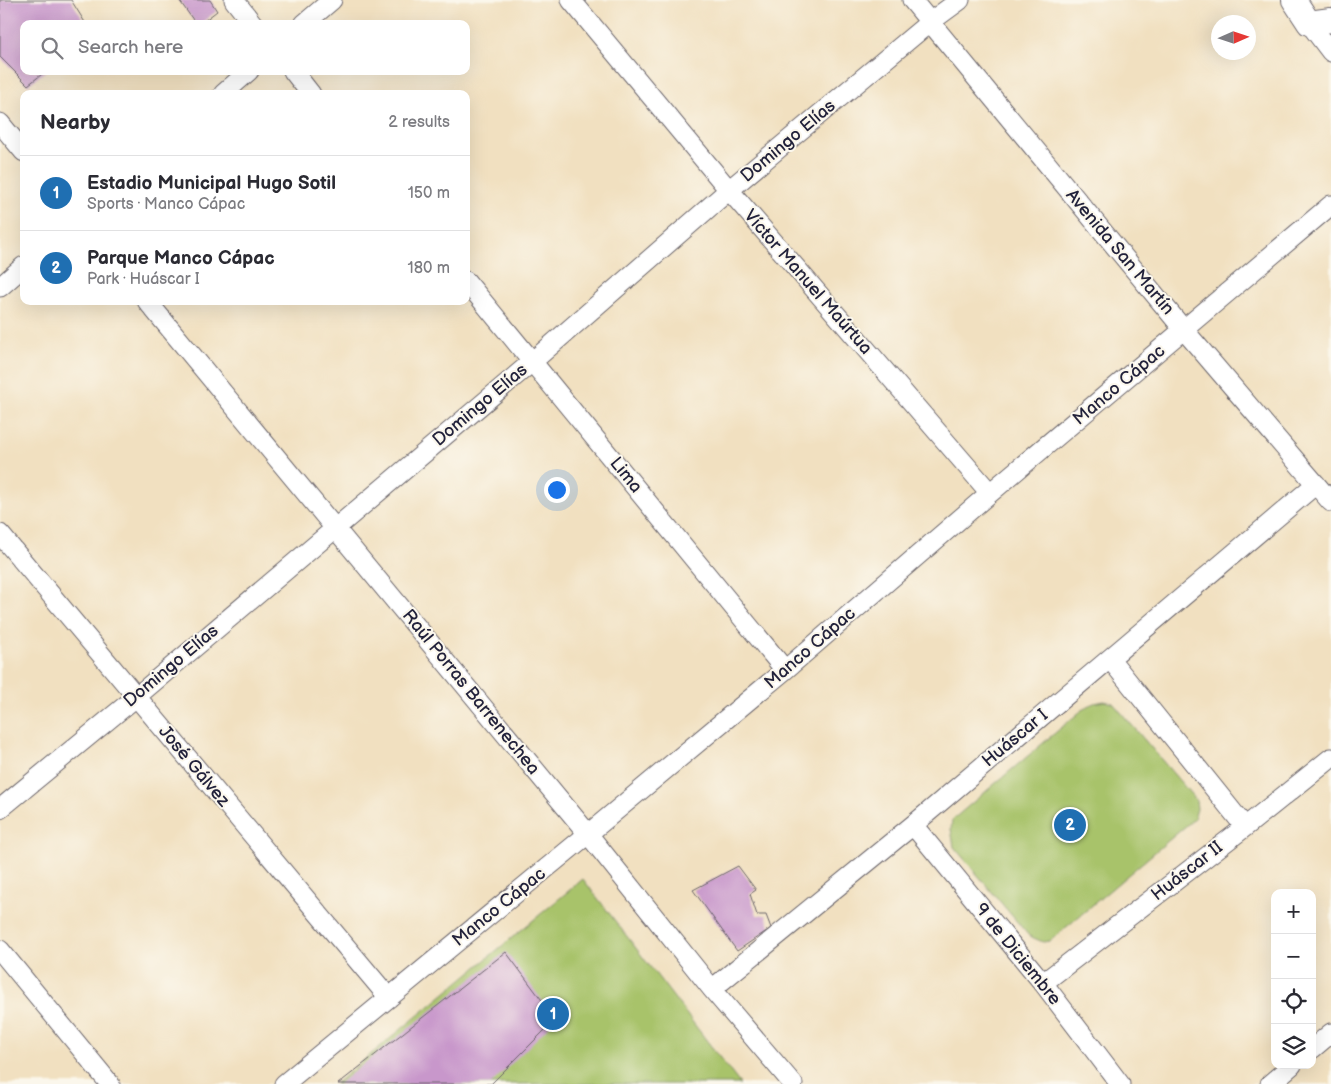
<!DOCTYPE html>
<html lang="en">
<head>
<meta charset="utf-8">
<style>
  body { margin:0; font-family:"Balsamiq Sans",sans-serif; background:#f7f7f7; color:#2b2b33 }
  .controls { position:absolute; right:15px; bottom:15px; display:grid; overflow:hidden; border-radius:10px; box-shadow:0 5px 20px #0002 }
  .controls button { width:45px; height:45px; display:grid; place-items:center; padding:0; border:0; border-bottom:1px solid #e1e1e2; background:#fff; color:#2b2b33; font:25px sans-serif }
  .compass { position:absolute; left:1211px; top:15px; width:45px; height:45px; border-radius:50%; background:#fff; box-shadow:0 5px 20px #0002; rotate:87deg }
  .you { position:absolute; left:556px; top:489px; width:18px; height:18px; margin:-12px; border:4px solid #fff; border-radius:50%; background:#1a73e8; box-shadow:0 0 0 8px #1a73e833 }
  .badge { display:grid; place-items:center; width:32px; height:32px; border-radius:50%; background:#1f6fb2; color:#fff; font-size:16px; font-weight:700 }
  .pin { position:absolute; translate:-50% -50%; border:2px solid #fff; box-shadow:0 1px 5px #0006 }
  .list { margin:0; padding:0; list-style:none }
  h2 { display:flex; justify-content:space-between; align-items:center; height:65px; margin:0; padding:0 20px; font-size:21px }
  h2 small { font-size:16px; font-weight:400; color:#7c7c81 }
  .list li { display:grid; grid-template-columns:32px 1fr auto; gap:15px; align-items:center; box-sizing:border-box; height:75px; padding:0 20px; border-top:1px solid #e1e1e2 }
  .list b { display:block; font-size:19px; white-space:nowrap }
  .list p { margin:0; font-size:16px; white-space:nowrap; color:#7c7c81 }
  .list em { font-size:16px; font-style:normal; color:#7c7c81 }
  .icon { flex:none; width:28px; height:28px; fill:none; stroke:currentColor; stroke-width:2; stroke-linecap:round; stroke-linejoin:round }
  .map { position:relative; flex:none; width:1331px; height:1084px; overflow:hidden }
  .search { position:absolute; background:#fff; box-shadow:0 5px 20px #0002; left:20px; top:20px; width:450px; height:55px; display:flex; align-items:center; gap:12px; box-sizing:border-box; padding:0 18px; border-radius:10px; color:#7c7c81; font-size:19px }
  .panel { position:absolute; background:#fff; box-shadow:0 5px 20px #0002; left:20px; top:90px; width:450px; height:215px; border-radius:10px }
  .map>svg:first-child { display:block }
  .green { fill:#a8c36a; stroke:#657252 }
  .building { fill:#c897cb }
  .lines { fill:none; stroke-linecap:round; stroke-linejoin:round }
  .minor-casing { stroke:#6a646a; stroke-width:21 }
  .tertiary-casing { stroke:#6a646a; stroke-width:26 }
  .minor { stroke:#fff; stroke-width:19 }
  .tertiary { stroke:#fff; stroke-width:24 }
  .labels { text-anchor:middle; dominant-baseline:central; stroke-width:4; stroke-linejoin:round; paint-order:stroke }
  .street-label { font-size:18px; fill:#22223b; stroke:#fbf7ec }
</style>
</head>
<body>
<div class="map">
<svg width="1331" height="1084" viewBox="0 0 1331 1084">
  <rect width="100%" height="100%" fill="#fbf7ec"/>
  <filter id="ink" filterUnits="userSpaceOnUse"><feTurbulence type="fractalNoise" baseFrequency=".02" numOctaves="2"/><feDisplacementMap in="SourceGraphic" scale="10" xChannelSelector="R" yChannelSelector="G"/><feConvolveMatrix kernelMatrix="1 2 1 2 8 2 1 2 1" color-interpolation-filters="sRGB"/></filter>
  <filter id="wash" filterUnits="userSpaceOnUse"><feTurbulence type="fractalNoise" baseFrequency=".0096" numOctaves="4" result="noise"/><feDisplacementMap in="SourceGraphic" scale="20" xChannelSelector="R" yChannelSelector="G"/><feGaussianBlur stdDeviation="1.12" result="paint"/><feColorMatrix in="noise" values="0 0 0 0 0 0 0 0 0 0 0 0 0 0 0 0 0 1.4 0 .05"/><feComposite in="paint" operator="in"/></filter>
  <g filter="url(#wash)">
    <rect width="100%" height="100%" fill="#f1e0c0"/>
    <path class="green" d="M1104,701L1113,703L1196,800L1197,809L1194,819L1050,941L1043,942L1029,936L954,847L951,829L952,820L1087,706L1094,703Z
      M583,879L740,1084H335Z"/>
    <g id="blocks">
      <path class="building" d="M0,0H71L86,24H24V71H46L28,85L0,57Z
        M179,0H210L217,11L200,24H196Z
        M738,866L756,890L750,894L757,915H766L771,928L737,951L693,890Z
        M506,952L556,1019L491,1084H338Z"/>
    </g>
  </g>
  <g filter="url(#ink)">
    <use href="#blocks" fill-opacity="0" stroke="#6a646a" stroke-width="1"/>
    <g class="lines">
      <g class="minor-casing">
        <path id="minor" d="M234,0L253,24
          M571,0L729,190L990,493
          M912,0L1184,330L1331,502
          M1309,23L1331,52
          M304,24L332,0
          M293,71L311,94
          M223,94L249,71
          M0,123L24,152
          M466,281L785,670
          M0,287L24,266
          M147,301L588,834L712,989L793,1084
          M0,534L389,998
          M1110,659L1245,827
          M0,809L136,697L533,361L729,190L930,22L960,0
          M913,825L1043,983L1120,1084
          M0,950L110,1084
          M1043,983L1245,827L1331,758
          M712,989L913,825L1316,484
          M1312,1049L1331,1033
          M284,1084L588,834L785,670L990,493L1331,205
          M1270,1084L1292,1065"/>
      </g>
      <g class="tertiary-casing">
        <path id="tertiary" d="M1294,0L1309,23L1331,20"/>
      </g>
      <use href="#minor" class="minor"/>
      <use href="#tertiary" class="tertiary"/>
    </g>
  </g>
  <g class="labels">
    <g class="street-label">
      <text transform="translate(788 141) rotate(-40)">Domingo Elías</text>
      <text transform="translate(1120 252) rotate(50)">Avenida San Martín</text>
      <text transform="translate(808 282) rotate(49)">Víctor Manuel Maúrtua</text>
      <text transform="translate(1119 385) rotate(-40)">Manco Cápac</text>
      <text transform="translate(480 405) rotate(-40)">Domingo Elías</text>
      <text transform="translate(626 475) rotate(51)">Lima</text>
      <text transform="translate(810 648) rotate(-41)">Manco Cápac</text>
      <text transform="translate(171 666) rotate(-40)">Domingo Elías</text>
      <text transform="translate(471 692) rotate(51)">Raúl Porras Barrenechea</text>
      <text transform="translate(1015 738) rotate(-40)">Huáscar I</text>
      <text transform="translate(194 766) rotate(50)">José Gálvez</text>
      <text transform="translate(1187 871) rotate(-38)">Huáscar II</text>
      <text transform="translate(499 907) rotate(-39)">Manco Cápac</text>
      <text transform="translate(1018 954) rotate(51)">9 de Diciembre</text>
    </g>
  </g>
</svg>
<div class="controls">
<button>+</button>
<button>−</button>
<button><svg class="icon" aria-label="locate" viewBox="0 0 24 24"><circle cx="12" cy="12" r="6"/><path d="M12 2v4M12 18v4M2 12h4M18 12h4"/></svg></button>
<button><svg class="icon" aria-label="layers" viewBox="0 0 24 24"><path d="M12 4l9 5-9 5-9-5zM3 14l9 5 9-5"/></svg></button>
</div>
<svg class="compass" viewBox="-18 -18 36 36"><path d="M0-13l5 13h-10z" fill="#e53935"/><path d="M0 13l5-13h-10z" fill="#7c7c81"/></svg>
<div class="you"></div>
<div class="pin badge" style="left:553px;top:1014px">1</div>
<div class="pin badge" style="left:1070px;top:825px">2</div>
<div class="search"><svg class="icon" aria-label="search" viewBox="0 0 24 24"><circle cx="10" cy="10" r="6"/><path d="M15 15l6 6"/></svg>Search here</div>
<section class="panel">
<h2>Nearby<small>2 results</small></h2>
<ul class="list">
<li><span class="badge">1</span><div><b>Estadio Municipal Hugo Sotil</b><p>Sports · Manco Cápac</p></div><em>150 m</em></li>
<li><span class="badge">2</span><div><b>Parque Manco Cápac</b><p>Park · Huáscar I</p></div><em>180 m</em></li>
</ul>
</section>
</div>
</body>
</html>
